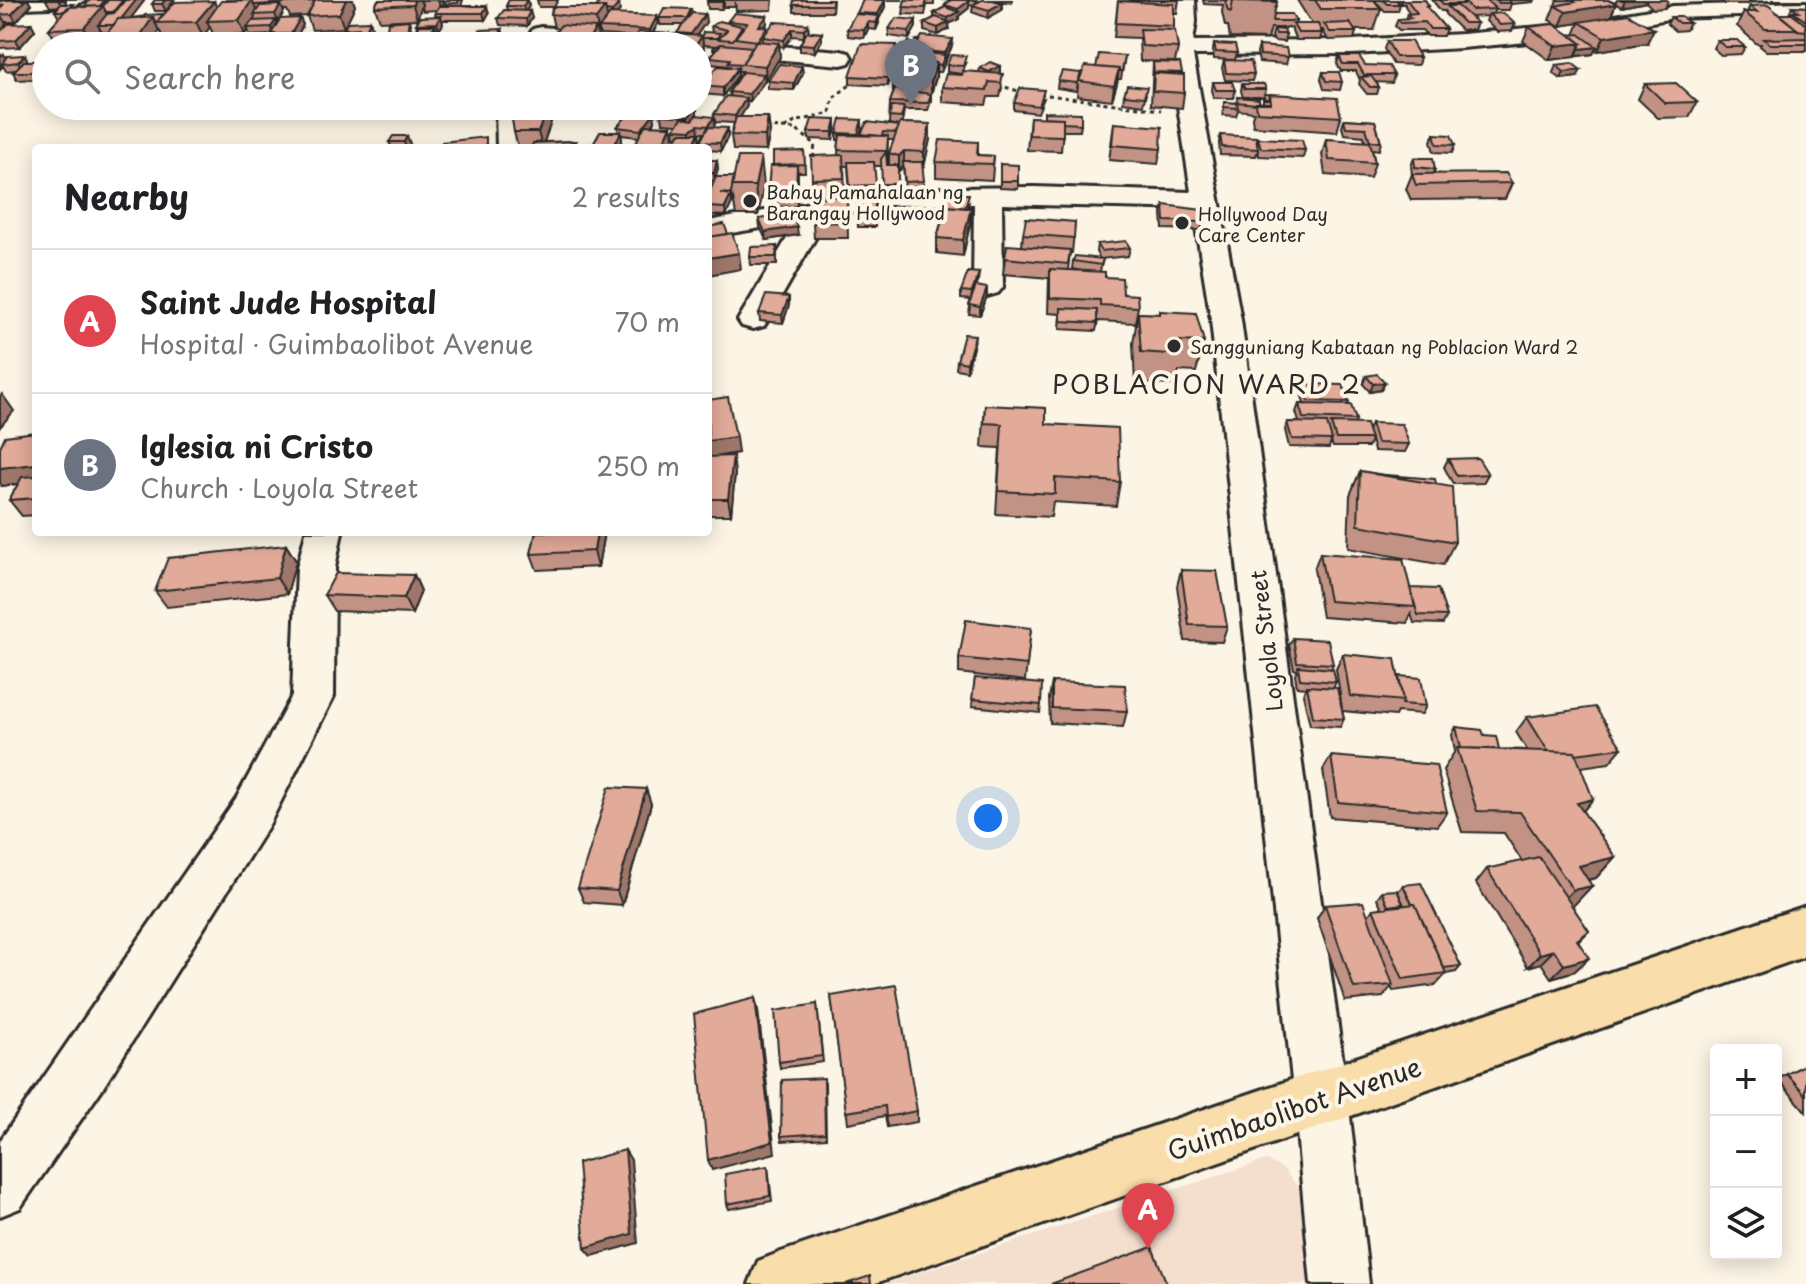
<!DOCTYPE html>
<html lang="en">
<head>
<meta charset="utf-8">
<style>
  body { margin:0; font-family:"Playpen Sans",sans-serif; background:#f2f2f2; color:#202124 }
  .controls { position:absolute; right:24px; bottom:24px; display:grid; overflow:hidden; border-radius:8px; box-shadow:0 4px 20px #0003 }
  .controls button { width:72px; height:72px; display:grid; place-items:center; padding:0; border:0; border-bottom:2px solid #e0e0e0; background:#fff; color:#202124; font:40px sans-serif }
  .you { position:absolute; left:988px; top:818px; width:28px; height:28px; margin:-20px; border:6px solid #fff; border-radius:50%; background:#1a73e8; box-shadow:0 0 0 12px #1a73e833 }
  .badge { display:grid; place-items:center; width:52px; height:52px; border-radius:50%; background:#2b2b2b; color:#fff; font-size:26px; font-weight:700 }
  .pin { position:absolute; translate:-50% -66px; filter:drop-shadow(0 2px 4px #0008) }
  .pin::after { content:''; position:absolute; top:42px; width:28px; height:24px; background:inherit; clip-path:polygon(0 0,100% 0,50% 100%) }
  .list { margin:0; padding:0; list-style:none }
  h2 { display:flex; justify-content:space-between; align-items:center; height:104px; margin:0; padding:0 32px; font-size:34px }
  h2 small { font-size:26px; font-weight:400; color:#757577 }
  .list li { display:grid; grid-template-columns:52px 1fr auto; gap:24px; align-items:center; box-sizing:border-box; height:144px; padding:0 32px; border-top:2px solid #e0e0e0 }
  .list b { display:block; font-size:30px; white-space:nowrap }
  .list p { margin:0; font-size:26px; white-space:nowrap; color:#757577 }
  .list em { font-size:26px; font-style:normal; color:#757577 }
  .icon { flex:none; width:44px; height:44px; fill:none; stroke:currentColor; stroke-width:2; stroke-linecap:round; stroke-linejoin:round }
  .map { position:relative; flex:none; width:1806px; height:1284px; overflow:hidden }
  .search { position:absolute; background:#fff; box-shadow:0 4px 20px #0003; left:32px; top:32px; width:680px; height:88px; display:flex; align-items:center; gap:20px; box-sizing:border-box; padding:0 28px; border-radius:44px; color:#757577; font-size:30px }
  .panel { position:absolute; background:#fff; box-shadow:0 4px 20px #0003; left:32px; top:144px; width:680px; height:392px; border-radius:8px }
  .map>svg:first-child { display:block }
  .built { fill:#f4dece }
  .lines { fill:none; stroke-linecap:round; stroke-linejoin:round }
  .minor-casing { stroke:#2b2b2b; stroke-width:6 }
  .major-casing { stroke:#2b2b2b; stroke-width:6 }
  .path { stroke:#2b2b2b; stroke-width:3; stroke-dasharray:4 4; stroke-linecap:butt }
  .minor { fill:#fcf5e5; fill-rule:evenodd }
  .major { fill:#f9ddab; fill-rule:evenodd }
  .wall { fill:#c29284; stroke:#2b2b2b; stroke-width:2; fill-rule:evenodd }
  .shaded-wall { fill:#9e776b; stroke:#2b2b2b; stroke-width:2 }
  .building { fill:#e1aa99; stroke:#2b2b2b; stroke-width:2 }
  .poi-dot { fill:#2b2b2b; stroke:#fcf5e5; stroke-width:3 }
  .labels { text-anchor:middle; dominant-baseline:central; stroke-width:8; stroke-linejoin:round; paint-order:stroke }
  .far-poi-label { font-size:18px; fill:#2b2b2b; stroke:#fcf5e5; text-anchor:start }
  .street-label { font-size:22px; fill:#2b2b2b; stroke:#fcf5e5 }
  .quarter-label { font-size:26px; letter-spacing:2px; fill:#2b2b2b; stroke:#fcf5e5 }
  .near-street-label { font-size:26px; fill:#2b2b2b; stroke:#fcf5e5 }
</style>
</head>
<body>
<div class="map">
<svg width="1806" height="1284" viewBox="0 0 1806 1284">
  <rect width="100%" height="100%" fill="#fcf5e5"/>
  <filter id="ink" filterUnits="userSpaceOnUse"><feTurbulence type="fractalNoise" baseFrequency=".0125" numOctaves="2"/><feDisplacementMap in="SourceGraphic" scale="16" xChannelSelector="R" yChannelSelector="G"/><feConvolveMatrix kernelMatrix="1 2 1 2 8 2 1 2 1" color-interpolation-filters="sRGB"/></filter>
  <g filter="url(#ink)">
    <path class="built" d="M1266,1160L1283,1169L1298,1187L1310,1284H884Z"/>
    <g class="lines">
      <g class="minor-casing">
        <path id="minor" d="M0,0H85L74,6L0,9Z
          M1173,0H1195L1196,22L1193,41L1352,40L1462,34L1561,25L1673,6L1806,2V14L1673,18L1561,39L1462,48L1352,54L1193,55L1241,320L1348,1099L1369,1284H1311L1294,1099L1211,320L1193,209L1002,204L1003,287L998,293L988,296L978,293L973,287L974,204L889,205L818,218L820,230L768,320L764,326L753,329L742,326L738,320L792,230L791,223L708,237V221L889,189L1034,187L1191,192L1169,48L1174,22Z
          M541,27L690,39L698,41L701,46L698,51V46H606L533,39L530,34L533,29Z
          M726,42L841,51L849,53L852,58L849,63L841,65L718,54L715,49L718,44Z
          M496,106H520L523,148H497Z
          M306,532H342L335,568L334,696L269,825L104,1086L20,1208L0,1216V1141L237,797L292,696L297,568Z"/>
      </g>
      <g class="major-casing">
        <path id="major" d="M1806,906V956L873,1284H749L758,1261L781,1252Z"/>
      </g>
      <path class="path" d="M894,52L905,44L933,36
        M998,85L1022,92
        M1040,94L1161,110
        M766,127L795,129L815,144L813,160
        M785,128L795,122L830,113L833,98L854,82"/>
      <use href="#minor" class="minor"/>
      <use href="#major" class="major"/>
    </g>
    <path class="wall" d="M9,0H28L31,5L16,22H5L6,24L2,30L31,23L35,30L20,47L0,48V1Z
      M46,0H66V2L64,4L76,7L144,1L131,18L217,7L226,0H353L355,6L344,28L312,30L307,16L290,17L287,10H283L284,12L278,22H276L277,24L300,18L303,25L294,41H289L290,46H261L273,39L271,35L250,36L248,30L245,34L214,36L210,27L203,36L163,37L159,30L150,46H100L99,44L108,32H102L101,31L92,42L57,43L49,29L59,18L55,11L60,6L50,7Z
      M155,0H174L166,11H155L152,4Z
      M378,0H443L442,6H446V0H463L461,6L489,13L485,20H442L443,24L439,30H437V32L431,41H415L413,34L417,27L416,24L436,16L435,13L436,10L423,11L422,5L417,19L380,21L375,7Z
      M509,0H528L529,6L526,11L532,18L527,26L500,25L498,18L507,11L506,6Z
      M537,0H558L554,7L620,10L617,15L657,16L658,23L653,33L669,34L670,39L677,34L683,25H660L659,18L691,9L692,13L706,22L696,36H701L712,33L711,26L728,23V21L767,16V23L765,26L767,27V31L808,24V32L822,33V40L815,52L800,51V44L804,37L792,36L784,47L779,46L780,57L766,80H765L750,101H746L747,106L740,117H768L770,132L766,151L733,150L731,135L734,123L715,122L714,114L730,97L729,92L742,71H738V75L723,96L703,94L702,86L729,66L711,64L710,57L719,46V44L718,46L703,45L704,50L635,37L600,35L599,32L597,33L599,42L596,46H527L552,37L558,29L554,28L551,14L552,7H539Z
      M723,0L722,9H708L707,2Z
      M724,0H773L772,10L736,11L735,2V7H724Z
      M794,0H833L832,12H794Z
      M863,0H903H885V7L879,19V23L876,30L868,29L864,38L848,36L847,29L857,14Z
      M905,0H934V5H927L925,15L903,14Z
      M941,0H977L976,3L982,0H1012V3L1000,2L1002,10L988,18L972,12L973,5H969V8L959,16V19L949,24V29L938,35L924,31V23L934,18V13L945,7V5L951,0Z
      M1130,0H1179L1177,13H1174V30L1178,48L1175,62L1140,61L1139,38L1114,37L1118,1H1130Z
      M1203,0H1276L1277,2L1274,14L1296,21L1295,24H1312L1297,0H1374L1381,9L1374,30H1355L1356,32L1354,39L1328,40L1323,31V30H1321L1322,33L1320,40H1296L1292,31V28H1271L1268,39L1230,38L1228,26H1225L1222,12L1223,5L1204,4Z
      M1374,0H1425L1429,6L1428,9L1446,29L1443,36H1428L1422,30H1399L1395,26L1398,19H1405L1407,14H1410L1405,6V4H1402L1400,0H1397L1400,4L1398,11H1385Z
      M1432,0H1462L1463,2L1464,1L1481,0H1535L1534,2L1511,4L1509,10H1496L1492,6L1495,9L1493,14L1515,24L1512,31L1497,32L1486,21L1488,16L1470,17L1477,23L1474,30H1461L1445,14V11H1441Z
      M1557,0H1608L1615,3L1617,0H1667L1668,1L1665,8L1653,9L1646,2L1622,7L1616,4L1610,17L1647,43L1598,51L1595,50L1593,54L1549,60L1523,41L1529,27L1574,35L1579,23L1560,26L1549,20Z
      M1721,0H1750L1748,4H1725Z
      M1773,0H1802L1774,1Z
      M1750,6L1778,14H1789L1792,6L1806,7V51H1766L1760,46L1761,44H1757L1737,26L1744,12H1747Z
      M1671,17L1690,23L1686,30L1675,31L1667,24Z
      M916,20V27L909,39L889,36V29Z
      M370,21L372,28L366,44L357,45L355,38L356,35L347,36L344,29Z
      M502,29L504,37L501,44H479L477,37Z
      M1274,29L1286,34L1284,42L1274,41L1272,36Z
      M953,39L952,46L941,72H936V77L931,94V101L928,110H904L902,123L930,124V139L924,167H922L924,189H905L903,167L898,171V192H883L882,166H874L876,193L850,194L848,166H844L845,194L813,195L812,179L838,155L839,140H837V133L862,120V128L860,135L861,134L899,126L889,124L890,102L894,91H893V77L921,62L923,58L914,57V50ZM888,140H894L889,153V165H887Z
      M1717,40L1745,47L1741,54L1721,55L1713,48Z
      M1387,41L1420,57L1418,65L1393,64L1384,49Z
      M1214,44L1237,53L1235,60L1214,59L1213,51Z
      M1259,46L1288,57L1286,64L1259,62L1257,53Z
      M897,53L888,86L850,84V76Z
      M0,54L6,58L28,61H43L46,69L36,79L17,80L13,72L15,70L6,71L3,66L0,69Z
      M1125,56L1121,79H1118L1112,100L1077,96L1078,84L1076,91L1057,88L1058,81Z
      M1339,56L1394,75L1392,83L1376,82L1379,87L1377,94H1367L1359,84L1360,80L1356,71H1341L1337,64Z
      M1224,60L1254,74L1252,81L1225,80L1222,68Z
      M1153,62L1182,73L1184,93L1182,108L1151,105Z
      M966,63L962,74L947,72V65Z
      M1556,65L1577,77L1561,79L1553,73Z
      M980,68L1000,73L1002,88L1000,97H988L986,105L942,102V87L979,72Z
      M1323,72L1342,82L1340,90L1324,89L1321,79Z
      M803,73L794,90L768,89V81Z
      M1213,82L1235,90L1234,98H1214L1212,90Z
      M1242,84L1266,89L1265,94L1341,117L1337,132L1253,126L1252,117L1254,112L1238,110L1236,116L1223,115L1224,102L1236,103L1238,97L1263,103V97H1243L1241,91Z
      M1645,84L1697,102L1689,117L1658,118L1638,99Z
      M1146,94L1143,105L1123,102L1124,95Z
      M1044,98L1038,113L1014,110V103Z
      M519,106H557L555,111H549L551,122L544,142L576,141L578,148L518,147L514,132Z
      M631,106H666L660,115H654L655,121L652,126H671L674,141L621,135L622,140L617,127L632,111Z
      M697,106V113L696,115L715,124L713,127L728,136L721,151L708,150V148H700V142L704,133H699L700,141L675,136L674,129L678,124L663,123L662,115Z
      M1030,117L1081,124L1080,131H1063L1061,151L1027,150Z
      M1344,119L1375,121L1381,142L1379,150L1372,149L1375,163L1370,178L1325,175L1322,154L1326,139L1365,142L1364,136L1344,134L1342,127Z
      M836,120V128L833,140L809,139L808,132Z
      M1114,123L1161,149L1158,164L1109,160Z
      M1434,134L1455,145L1452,153L1434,152L1431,141Z
      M1220,135L1257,144L1258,138L1305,150L1303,158L1259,156L1258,150L1256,156L1220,155L1219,143Z
      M407,136L410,144L408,148H392L389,142Z
      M978,142V155L994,156L992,180L936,177V162Z
      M804,151L805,172H798L797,206L769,207L768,191L773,166Z
      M1414,158L1435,169L1434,173L1512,183L1505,199L1411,200L1406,189L1412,174L1411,166Z
      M708,160L718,168L715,178L764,186L758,215H736L733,198L726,216L708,215V195L714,181L709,180L710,187L708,194Z
      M1000,164L1018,181V189L1000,188Z
      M847,197L848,238H814L813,223Z
      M857,200H875V227H858Z
      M969,202L967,208L970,224L963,256L937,253V238L942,219V211Z
      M1164,205L1203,222L1201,230L1163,229L1162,213Z
      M759,219L798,235L766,240L760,227Z
      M1075,222L1072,253H1070L1068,270L1082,271L1072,269L1073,261L1103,259L1100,271L1138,307L1135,323L1098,321L1096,331L1060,329L1061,314L1048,313L1049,278L1003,274L1005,258L1022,246L1023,234Z
      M1097,244L1130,248L1128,256L1100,259L1096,252Z
      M777,246V265H751L750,257Z
      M979,273L976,286L987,296L980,315L969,314L971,300L961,299V291Z
      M789,305L783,323L760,321L759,313Z
      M1160,311L1204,342L1196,372L1179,371L1175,385L1135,383L1133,343L1138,313L1160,314Z
      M974,343L967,371L956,369L957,361Z
      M1366,376L1385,382L1381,390L1370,392L1363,384Z
      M1304,384L1349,402L1348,405L1356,420L1355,423L1368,431L1371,423L1409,444L1405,452L1374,451L1371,440L1368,447H1333L1331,441L1329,448L1289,447L1285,430L1287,422H1299L1296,412L1299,404H1304L1301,392Z
      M708,400L738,453L715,457L735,473L731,515H708Z
      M985,405L1120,482L1116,506L1053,502L1051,517L996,514L1000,448L982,447Z
      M36,432V515L22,516L9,500L18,484L2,486Z
      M1448,459L1488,474L1483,483L1453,484L1444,467Z
      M1360,471L1436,484L1455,542L1443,565L1348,548L1350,495Z
      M536,532H604L598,567L537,570L531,554Z
      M286,545L296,561L287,594L167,607L155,591Z
      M1320,553L1410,588L1447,616L1443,624L1414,623L1411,614L1407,623L1322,617L1314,569Z
      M1181,570L1227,626L1222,642L1185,641L1177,586Z
      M414,575L421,591L412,614L334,611L324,595Z
      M1031,628L1025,681L959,673V658Z
      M1293,638L1333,664L1331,669L1336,682L1333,688L1342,708L1336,669L1343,654L1399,676L1426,706L1422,714L1397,712L1395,716L1342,711L1344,719L1340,727L1310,725L1303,694L1306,688L1297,687L1295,674L1297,670L1294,669L1289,645Z
      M975,678L1041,705L1040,713L972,706Z
      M1052,682L1127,711L1123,727L1050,723L1049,698Z
      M1527,717L1622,748L1609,763L1581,767L1583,812L1615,857L1596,878L1588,880L1573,906H1572L1589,931L1578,942L1575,971L1551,978L1541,963L1528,967L1476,883L1487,869L1522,861L1504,833L1462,832L1443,770L1455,751L1452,735L1456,727L1484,735L1499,749L1527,750L1516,732Z
      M1331,756L1447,812L1437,826L1330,817L1323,770Z
      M646,789L651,804L622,905L584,902L578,888Z
      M1403,885L1461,966L1456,972L1446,974L1436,985L1393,991L1391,987L1383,997L1345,1001L1317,918L1325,905L1368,916L1373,909L1382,908L1377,898L1382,891L1403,904L1402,905H1404L1398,892Z
      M831,996L917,1111V1122L887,1127L885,1116L848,1123Z
      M817,1004L823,1062L780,1068L779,1062Z
      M1806,1064V1112L1778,1079Z
      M825,1084L826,1138L782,1141L781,1136Z
      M768,1166L772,1201L729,1209L727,1204Z"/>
    <path class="shaded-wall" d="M25,0H28L31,5L16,22L12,14Z
      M58,0H66V2L62,6Z
      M105,0H111L105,11L110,20L98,25L101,31L92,42L84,28Z
      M136,0H143L144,1L120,32L117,24Z
      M165,0H174L166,11L162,4Z
      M252,0L258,14L254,15L255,18L249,28H247L248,30L245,34L239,20Z
      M346,0H353L355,6L344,28L339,14Z
      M414,0H420L422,5L417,19L413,5Z
      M438,0H443L441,10Z
      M527,0L529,6L525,13L523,6Z
      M885,0V7L879,19V23L876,30L878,14Z
      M1625,0H1647L1646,2L1622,7Z
      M214,1L220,15L207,21L210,27L203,36L196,22Z
      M969,1V8L959,16V19L949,24V29L938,35V28L947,23L948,18L958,12V9Z
      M619,3L620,10L613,19L612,12Z
      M1002,3V10L988,18L989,10Z
      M1616,4L1610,18L1560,26L1566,12Z
      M281,5L284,12L278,22L275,14Z
      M487,6L489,13L485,20L483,13Z
      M605,7L608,21L599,28V33L596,19Z
      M530,11L532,18L527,26L526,19Z
      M705,14L706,22L692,42L691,34Z
      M441,16L443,24L439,30L437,23Z
      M657,16L658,23L651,37L650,30Z
      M767,16V23L760,33L759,26Z
      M2,17L6,24L0,33V20Z
      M153,17L159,31L150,46H137L136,42Z
      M300,18L303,25L294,41L291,34Z
      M276,20L278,27L274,35L271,27Z
      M409,20L411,28L410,40L388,42L386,35Z
      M916,20V27L909,39V31Z
      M370,21L372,28L366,44L363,37Z
      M868,22V29L864,38V30Z
      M31,23L35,30L20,47L16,40Z
      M808,24L809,31L804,37V30Z
      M435,25L437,32L431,41L429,34Z
      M767,27L768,34L763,37V40L757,48V41Z
      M596,28L599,42L596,46H590L589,39Z
      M502,29L504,37L501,44L499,36Z
      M792,29V36L784,47V40Z
      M1654,29L1647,43L1598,51L1604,37Z
      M822,33V40L815,52L814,45Z
      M669,34L671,46H662Z
      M702,36L704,50L698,59V46H695Z
      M288,38L290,46H285Z
      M953,39L952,46L945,60V53Z
      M779,43L780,57L766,80L765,66Z
      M1581,43L1575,57L1549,60L1555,46Z
      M897,45V53L888,86V78Z
      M1597,47L1593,54L1576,56L1579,49Z
      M4,54L8,61L2,64L3,66L0,69V57Z
      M25,55L29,63L23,70L18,62Z
      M945,55V62L941,72V65Z
      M43,61L46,69L36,79L32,72Z
      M936,63V77L931,94V79Z
      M802,66L803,73L794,90V83Z
      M1000,66V73L989,79V72Z
      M738,68V75L723,96V88Z
      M1119,69L1117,84L1112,100L1114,86Z
      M1581,70L1577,77L1561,79L1564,72Z
      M764,74L765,81L750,101L749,94Z
      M746,98L747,106L736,124L735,116Z
      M659,106H666L660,115Z
      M697,106V113L690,125L689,117Z
      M548,108L551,122L542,147L538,132Z
      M654,113L655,121L642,137L641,130Z
      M714,117L715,124L709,134L708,126Z
      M768,117L770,132L766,151L765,136Z
      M836,120V128L833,140V132Z
      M930,124V139L924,167V152Z
      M698,125L699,133L692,138L691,130Z
      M671,126L674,141L671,148H661Z
      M728,128V136L721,151L720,143Z
      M621,132L622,140L618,148H613Z
      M699,133L700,141L697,148H692Z
      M407,136L410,144L408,148H406L404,142Z
      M904,151V166L899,171V156Z
      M761,157L764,186L758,215L755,186Z
      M717,160L718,168L715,181L714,173Z
      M797,165L798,180L797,206L796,191Z
      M731,195L732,203L726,216L725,208Z
      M971,208L970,224L963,256V240Z
      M797,227L798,235L766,240L765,232Z
      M739,253L741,269L708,275V258Z
      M979,273L978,281L971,300L972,292Z
      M987,288V296L980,315V307Z
      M789,297V305L783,323L782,315Z
      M975,335L974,343L967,371V363Z
      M1385,382L1381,390L1370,392L1373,384Z
      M2,394L14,411L0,427V397Z
      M736,437L738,453L708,458V441Z
      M733,456L735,473L731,515L728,499Z
      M36,464V481L2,486L0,483V468Z
      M597,532H604L598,567L594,551Z
      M286,545L296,561L287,594L277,578Z
      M414,575L421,591L412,614L404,598Z
      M646,789L651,804L622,905L617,891Z
      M1593,799L1575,821L1577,803Z
      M1615,857L1596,878L1569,884L1579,866Z
      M1592,886L1573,906L1554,910L1573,890Z
      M1554,950L1541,963L1528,967L1540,954Z
      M1589,958L1575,971L1551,978L1564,965Z
      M755,998L758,1010L775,1153L712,1170L708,1160Z
      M625,1150L631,1160L638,1243L592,1256L585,1248Z"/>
    <path class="building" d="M9,0H25L12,14L0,15V9L4,4L0,7V1Z
      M90,0H105L100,6L84,7Z
      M108,0H123L113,12H106L103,6Z
      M125,0H136L121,19H118L114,25H98L107,14L114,13Z
      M155,0H165L162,4H152Z
      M226,0H286L285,3H287L254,5L252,0L226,1Z
      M252,0L239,20L207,21L221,1Z
      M286,0H346L339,14L307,16L315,1L285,3Z
      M378,0H414L413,5L375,7Z
      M446,0H459L458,3L445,4Z
      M509,0H527L523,6H506Z
      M707,0H721V2H707Z
      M794,0H832V5H793Z
      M863,0H885L878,14L857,13Z
      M905,0H927L925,8L903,7Z
      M951,0H967L969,1L958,9L945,5Z
      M982,0H993L1002,3L989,10L972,5Z
      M1225,0H1233L1231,12L1228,11Z
      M1237,0H1276L1277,2L1237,1Z
      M1315,0H1374L1381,9H1321Z
      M1383,0H1396L1400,4H1387Z
      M1407,0H1425L1429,6H1426L1446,29H1430L1425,22L1401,23L1398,19L1411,18L1407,14L1417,13Z
      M1440,0H1461L1464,4H1443Z
      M1487,0L1495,9L1472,10L1464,1Z
      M1497,0H1509L1511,3H1499Z
      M1571,0H1608L1616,4L1566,12L1555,6L1575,2Z
      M214,1L196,22L156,23L175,2Z
      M1118,1L1174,4V26L1116,23Z
      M600,2L619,3L612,12L606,11L605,7H596Z
      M61,4H74L65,11H55Z
      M281,5L275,14L254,15L260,6Z
      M1768,5L1797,29H1765L1744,12H1757L1750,6Z
      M103,6L84,28L49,29L68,7Z
      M439,6H487L483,13H435Z
      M1447,6H1458L1477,23H1464Z
      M1792,6L1806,7V21L1793,12H1799Z
      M553,7H605L596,19L551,14Z
      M945,7L959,12L948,18L934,13Z
      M664,8L691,9L687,18H659Z
      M504,10L530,11L526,19L498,18Z
      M692,13L705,14L691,34L677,33Z
      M734,13L767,16L759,26L767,27L757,41L735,38L747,23L728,21Z
      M1503,13L1515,24L1500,25L1489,14Z
      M163,14L156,23L153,17L143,18L145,15Z
      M610,14L657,16L650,30L599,28Z
      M855,14L879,16L876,23L868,22L864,30L847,29Z
      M1274,14H1292L1296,21H1273Z
      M1628,14L1654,29L1604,37L1579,22Z
      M1778,14H1792L1806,25V31L1797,30V29Z
      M441,16L437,23L416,24L420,17Z
      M153,17L136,42L99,44L118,19Z
      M936,17L949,22L938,28L924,23Z
      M1671,17H1681L1690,23H1679Z
      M300,18L291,34H271L280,19Z
      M896,18L916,20L909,31L889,29Z
      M276,20L271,27L247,28L252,21Z
      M409,20L407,33L386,35L388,22Z
      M370,21L363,37L355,38L359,28L344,29L347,22Z
      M719,21L742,26L733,40L718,39L727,30L711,26Z
      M774,22L808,24L804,30L792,29L784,40L763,37Z
      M31,23L16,40L0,41V32L8,24Z
      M1350,23L1356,32H1330L1324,24Z
      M1293,24H1318L1322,33H1298Z
      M1554,24L1581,43L1555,46L1529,27Z
      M419,25H435L429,34H413Z
      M561,25L596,28L589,39L551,38Z
      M502,29L499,36L477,37L480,30Z
      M1140,29L1175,30L1178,48L1142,46Z
      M1274,29L1284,30L1286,34H1276Z
      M638,32L669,34L662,46H629Z
      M703,32L720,33L717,38H701Z
      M807,32L822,33L814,45L800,44Z
      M673,34L702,36L695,46H665Z
      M1579,34L1597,47L1579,49L1581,43L1571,35Z
      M539,36H551L547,43L535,44Z
      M922,36L953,39L945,53L914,50Z
      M288,38L285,46H261L263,40Z
      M1806,38V44H1770L1764,39Z
      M306,40L305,46H295L296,41Z
      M1717,40H1737L1745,47H1725Z
      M756,41L779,43L765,66L742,64Z
      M1387,41H1411L1420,57H1396Z
      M570,42L567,46H527L528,45Z
      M721,44L753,47L742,64H744L728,63L730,59L710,57Z
      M861,44L897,45L888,78L850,76Z
      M1214,44L1235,45L1237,53L1216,52Z
      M1259,46L1286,48L1288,57L1260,55Z
      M925,53L945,55L941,65L936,64V63L921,62Z
      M1099,54L1125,56L1122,71H1119V69L1096,67Z
      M25,55L18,62L2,64L7,56Z
      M951,55L966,56L963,66L947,65Z
      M1339,56H1359L1365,65L1389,66L1394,75H1364L1358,64H1343Z
      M899,60L936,63L931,79L893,77Z
      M1224,60L1251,61L1254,74L1226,73Z
      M24,61H43L32,72H13Z
      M990,62L1000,66L989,72L980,68Z
      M1153,62L1180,63L1182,73L1154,72Z
      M1572,63L1581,70L1564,72L1556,65Z
      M779,64L802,66L794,83L768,81Z
      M718,66L738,68L723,88L702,86Z
      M1085,66L1119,69L1114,86L1079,81Z
      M963,71L1003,74L1001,83L989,82L987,90L942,87L946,74L962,75Z
      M1062,71L1081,73L1077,83L1058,81Z
      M742,72L764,74L749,94L729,92Z
      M1323,72H1339L1342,82L1326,81Z
      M1154,73L1184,75V93L1153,91Z
      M1371,76L1379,87H1370L1361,77Z
      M1213,82H1232L1235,90H1216Z
      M1676,83L1697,102L1665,103L1645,84Z
      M1242,84H1264L1266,89H1245Z
      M1127,85L1147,87L1144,97L1124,95Z
      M1020,88L1044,90L1039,106L1014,103Z
      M895,89L931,94L928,103L890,102Z
      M1264,94L1290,95L1270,94L1269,99H1265Z
      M1270,94L1337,98L1341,117L1257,112L1256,103H1271Z
      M726,96L746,98L735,116L714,114Z
      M1238,97L1259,99V103H1256V104L1237,102Z
      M1224,102L1237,103L1238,108L1224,107Z
      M668,106H696L689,117L662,115Z
      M892,106L904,107L901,118L889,117Z
      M510,107L548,108L538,132H514Z
      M631,111L654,113L641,130L617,127Z
      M1044,112L1081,113V124L1063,123V118L1044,117Z
      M696,115L714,117L708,126L698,125L691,130L674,129L682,118L693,120Z
      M736,117H768L765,136L731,135Z
      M1030,117L1063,118V136L1029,135Z
      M812,119L836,120L833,132H808Z
      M841,119L862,120L858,134L837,133Z
      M1344,119L1375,121L1381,142L1370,141L1366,128L1346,127Z
      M867,122L899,126L896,133L883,132L882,136L861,134Z
      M900,123L930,124L924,152L904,151L899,156L889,153Z
      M1114,123L1162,127L1161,149L1112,145Z
      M645,125L671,126L661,148H633Z
      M708,127L728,128L720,143L700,142Z
      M600,132H621L613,148H591Z
      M679,133H699L692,148H672Z
      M1434,134L1451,135L1455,145L1437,144Z
      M840,135L888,136L887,151L838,150Z
      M1220,135L1256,137L1258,149L1222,147Z
      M393,136H407L404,142H389Z
      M486,137V148H442V142Z
      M1258,138L1302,140L1305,150L1261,148Z
      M1326,139L1370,142L1375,163L1329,160Z
      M940,140L978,142L977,155L994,156L993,164L936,162Z
      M576,141L575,148H520L532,147L533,143Z
      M804,151L805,164L773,165V152Z
      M886,152L887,165H898V184H882L881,159Z
      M843,155L844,178L812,179L811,156Z
      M738,157H761L755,186H732Z
      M1414,158H1433L1435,169L1415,167Z
      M708,160H717L714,173H708Z
      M848,162H874L876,185L850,186Z
      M903,162H922L924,181L905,182Z
      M1000,164L1018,165V181H1000Z
      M797,165L796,191H768L770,166Z
      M1506,173L1512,183L1416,185L1412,174Z
      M716,177H734L731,194L720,193L731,195L725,208L708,207V195Z
      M948,194H969L965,208L946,206L944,211H942Z
      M814,197H847V222L813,223Z
      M857,200H875V219H857Z
      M1164,205L1202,210L1203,222L1165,221Z
      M946,206L971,208L963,240L937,238Z
      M791,214L797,227L765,232L759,219Z
      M1026,218L1075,222L1074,238L1023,234Z
      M724,224L728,234L708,237V227Z
      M732,233L739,253L708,258V237Z
      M1126,241L1130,248L1101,251L1097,244Z
      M1007,245L1070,250L1068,264L1005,258Z
      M777,246L776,257H750L751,247Z
      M1075,256L1103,259L1101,265L1073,261Z
      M1050,269L1105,272V277L1122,278L1123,294L1137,295L1138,307L1100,305V300L1050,298Z
      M968,272L979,273L972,292L961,291Z
      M976,286L987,288L980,307L969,305Z
      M766,295L789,297L782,315L759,313Z
      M1061,308L1097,310V323L1061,321Z
      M1160,311L1196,313L1204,342L1180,341L1182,355L1141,352L1138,313L1160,314Z
      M964,334L975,335L967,363L957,361Z
      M1377,374L1385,382L1373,384L1366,376Z
      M1304,384L1343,385L1349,402L1308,401Z
      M728,397L736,437L708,441V400Z
      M1299,404L1351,405L1356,420L1303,418Z
      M985,405L1046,408V424L1118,428L1120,482L1055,478V494L998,491L1002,424L984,423Z
      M1287,422L1327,423L1332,440L1292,439Z
      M1331,423L1366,424L1371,439H1336Z
      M1371,423L1402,424L1409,444L1377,443Z
      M36,432V464L0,468V447L5,436Z
      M733,456L728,499H708V457Z
      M1478,458L1488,474L1457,476L1448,459Z
      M1360,471L1452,487L1455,542L1358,525Z
      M1374,474L1435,479L1436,484Z
      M36,476V498L9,500L22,477Z
      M536,532H597L594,551L531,554Z
      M286,545L277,578L155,591L168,558Z
      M1320,553L1403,559L1415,607L1329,601Z
      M1181,570L1217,571L1227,626L1189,625Z
      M336,573L414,575L404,598L324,595Z
      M1410,588L1438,589L1447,616L1418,615Z
      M966,620L1031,628L1027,665L959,658Z
      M1293,638L1328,640L1333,664L1297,662Z
      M1343,654L1395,659L1403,701L1350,696Z
      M1298,666L1333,669L1336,682L1300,679Z
      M1399,676L1421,678L1426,706L1402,704L1403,701Z
      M975,678L1042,684L1041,705L972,699Z
      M1052,682L1125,685L1127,711L1052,708Z
      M1307,686L1337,688L1344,719L1313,717Z
      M1595,707L1622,748L1576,754L1575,752L1548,751L1527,717Z
      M1456,727L1482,730L1484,735L1496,736L1499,749L1461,748Z
      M1457,748L1575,752L1593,799L1577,803L1615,857L1579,866L1592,886L1573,890L1520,812L1477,811Z
      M1331,756L1436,765L1447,812L1338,802Z
      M609,787L646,789L617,891L578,888Z
      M1539,857L1589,931L1577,940L1589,958L1564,965L1554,950L1540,954L1487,869Z
      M1421,883L1461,966L1444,968L1415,904H1412L1403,885Z
      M1397,890L1403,904L1388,906L1382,891Z
      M1363,902L1393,985L1354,988L1325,905Z
      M1415,904L1446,973L1403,979L1373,909Z
      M896,985L917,1111L886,1117L885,1106L846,1112L831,996Z
      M755,998L772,1142L708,1160L694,1014Z
      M817,1004L822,1056L779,1062L775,1011Z
      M1806,1064V1095L1787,1074Z
      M824,1078L825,1133L781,1136L782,1080Z
      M625,1150L632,1234L585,1248L578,1163Z
      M768,1166L770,1196L727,1204L725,1174Z
      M1152,1247L1167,1284H1051Z
      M870,1276L871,1284H846Z"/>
  </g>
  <g class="poi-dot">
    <circle cx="750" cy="201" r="8"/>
    <circle cx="1182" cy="223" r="8"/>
    <circle cx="1174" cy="346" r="8"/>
  </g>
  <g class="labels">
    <g class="far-poi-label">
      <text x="766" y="191">Bahay Pamahalaan ng<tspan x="766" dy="21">Barangay Hollywood</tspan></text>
      <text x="1198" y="213">Hollywood Day<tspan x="1198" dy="21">Care Center</tspan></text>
      <text x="1190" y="346">Sangguniang Kabataan ng Poblacion Ward 2</text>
    </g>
    <g class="street-label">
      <text transform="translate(1265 641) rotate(-97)">Loyola Street</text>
    </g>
    <g class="quarter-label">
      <text x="1207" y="383">POBLACION WARD 2</text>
    </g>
    <g class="near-street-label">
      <text transform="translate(1294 1108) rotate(-19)">Guimbaolibot Avenue</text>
    </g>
  </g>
</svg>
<div class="controls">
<button>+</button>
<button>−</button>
<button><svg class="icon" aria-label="layers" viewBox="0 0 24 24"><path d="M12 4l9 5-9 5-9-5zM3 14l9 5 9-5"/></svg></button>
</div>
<div class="you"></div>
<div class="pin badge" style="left:1148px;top:1249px;background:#e0444e">A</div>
<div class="pin badge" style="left:911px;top:105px;background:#6b7280">B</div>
<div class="search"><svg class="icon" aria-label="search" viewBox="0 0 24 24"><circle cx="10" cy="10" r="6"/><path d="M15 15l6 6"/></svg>Search here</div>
<section class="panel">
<h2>Nearby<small>2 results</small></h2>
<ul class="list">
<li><span class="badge" style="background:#e0444e">A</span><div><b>Saint Jude Hospital</b><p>Hospital · Guimbaolibot Avenue</p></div><em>70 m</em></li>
<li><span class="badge" style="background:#6b7280">B</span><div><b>Iglesia ni Cristo</b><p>Church · Loyola Street</p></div><em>250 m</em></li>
</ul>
</section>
</div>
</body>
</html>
